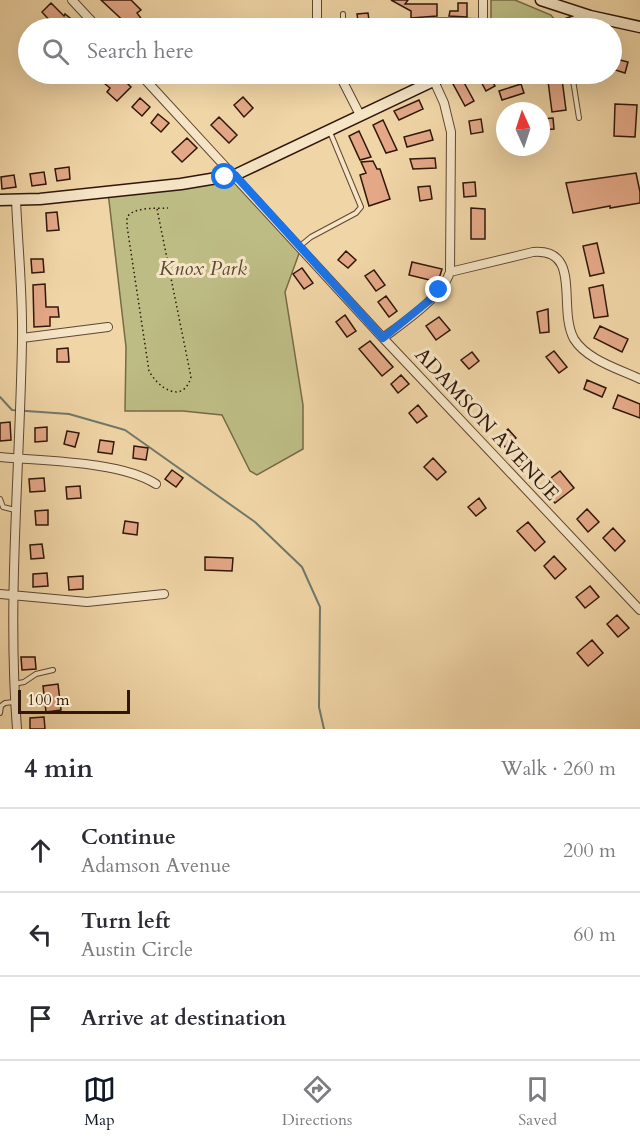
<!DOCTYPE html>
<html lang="en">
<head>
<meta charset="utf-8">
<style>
  body { margin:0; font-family:Cardo,serif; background:#f7f7f7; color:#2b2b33 }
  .compass { position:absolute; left:496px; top:102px; width:54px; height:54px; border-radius:50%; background:#fff; box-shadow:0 6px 24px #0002; rotate:357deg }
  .scale { position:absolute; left:18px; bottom:15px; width:112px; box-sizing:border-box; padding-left:6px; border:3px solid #30170a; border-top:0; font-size:16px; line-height:21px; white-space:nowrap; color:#30170a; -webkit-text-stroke:4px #f5e4c5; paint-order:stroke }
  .stop { position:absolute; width:18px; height:18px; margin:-14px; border:4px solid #1a73e8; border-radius:50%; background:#fff }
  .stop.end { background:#1a73e8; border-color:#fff; box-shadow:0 2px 6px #0008 }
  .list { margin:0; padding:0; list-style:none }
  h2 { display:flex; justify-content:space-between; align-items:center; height:78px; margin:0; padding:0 24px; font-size:26px }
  h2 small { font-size:20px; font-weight:400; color:#7c7c81 }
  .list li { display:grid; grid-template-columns:39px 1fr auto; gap:18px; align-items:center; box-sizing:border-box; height:84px; padding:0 24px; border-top:2px solid #e1e1e2 }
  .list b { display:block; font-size:22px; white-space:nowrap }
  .list p { margin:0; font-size:20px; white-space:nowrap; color:#7c7c81 }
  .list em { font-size:20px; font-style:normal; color:#7c7c81 }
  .icon { flex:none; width:33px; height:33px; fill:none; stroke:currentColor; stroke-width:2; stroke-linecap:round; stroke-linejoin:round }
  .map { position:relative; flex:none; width:640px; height:729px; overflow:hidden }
  .search { position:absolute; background:#fff; box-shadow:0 6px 24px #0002; left:18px; right:18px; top:18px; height:66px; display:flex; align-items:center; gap:15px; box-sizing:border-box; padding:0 21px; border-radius:33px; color:#7c7c81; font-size:22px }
  .sheet { height:330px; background:#fff }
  nav { display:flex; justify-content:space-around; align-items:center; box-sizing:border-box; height:84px; border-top:2px solid #e1e1e2; background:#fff; font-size:16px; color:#7c7c81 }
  nav a { display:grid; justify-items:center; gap:3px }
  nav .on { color:#111827 }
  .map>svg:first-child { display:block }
  .green { fill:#bdbc84; stroke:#766a47; stroke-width:1.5 }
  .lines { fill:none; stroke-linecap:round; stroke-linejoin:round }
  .stream { stroke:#70786b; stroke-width:2 }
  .building { fill:#e4a887; stroke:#30170a; stroke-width:1.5 }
  .lane-casing { stroke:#604631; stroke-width:6 }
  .street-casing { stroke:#604631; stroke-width:10 }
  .secondary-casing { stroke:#30170a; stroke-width:13 }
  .path { stroke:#30170a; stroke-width:1.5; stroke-dasharray:1.5 3; stroke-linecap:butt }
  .lane { stroke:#f5e4c5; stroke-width:4 }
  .street { stroke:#f5e4c5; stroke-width:8 }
  .secondary { stroke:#f5e4c5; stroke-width:10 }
  .route { stroke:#1a73e8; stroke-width:8 }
  .labels { text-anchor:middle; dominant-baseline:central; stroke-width:6; stroke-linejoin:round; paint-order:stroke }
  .park-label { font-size:20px; font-style:italic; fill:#5a492f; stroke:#f5e4c5 }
  .street-label { font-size:20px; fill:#30170a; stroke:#f5e4c5 }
</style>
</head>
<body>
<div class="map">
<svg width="640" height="729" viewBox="0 0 640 729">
  <rect width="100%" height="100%" fill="#f0d5a6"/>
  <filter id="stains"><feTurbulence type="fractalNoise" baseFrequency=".00333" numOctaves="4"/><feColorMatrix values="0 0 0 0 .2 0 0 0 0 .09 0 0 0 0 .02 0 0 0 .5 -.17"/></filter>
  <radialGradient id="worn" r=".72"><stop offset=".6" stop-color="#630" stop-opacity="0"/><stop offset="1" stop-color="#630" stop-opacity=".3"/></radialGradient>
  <path class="green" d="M491,0H515L551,15L555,20C539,34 510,29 491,28Z
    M235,175L301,248L285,292L303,405V449L257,475L250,471L222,415L183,411H125L126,347L108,192Z"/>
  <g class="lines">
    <path class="stream" d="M0,397L12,410L69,414L125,430L255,522L302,567L320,607L319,707L324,729"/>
  </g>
  <path class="building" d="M101,0H131L141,10L137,13L148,28H131Z
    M391,0H408L405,4H437V16L411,18V11Z
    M51,3L64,16L65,14L76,23L71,28H64L52,19L50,21L42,12Z
    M458,3H467V17L449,16L450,11H458Z
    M368,13L370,28H359L357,14Z
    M612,58L628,62L625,73L612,69Z
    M93,74H111L118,80L121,77L131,87L117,101L107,92L110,88Z
    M167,74H183L176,82Z
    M377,74H390L392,78L382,83Z
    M477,74H488L495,86L486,91Z
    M461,77L474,101L465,106L452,82Z
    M562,79L566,110L552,112L548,81Z
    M521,84L524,93L502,100L499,91Z
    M243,97L253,108L244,117L234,105Z
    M140,98L150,107L142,116L132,107Z
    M419,100L423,109L399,120L394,111Z
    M615,104L637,105L635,137L614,136Z
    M158,114L169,123L161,132L151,123Z
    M219,117L237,135L229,143L211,125Z
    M553,118L554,129L541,130V119Z
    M481,119L483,132L471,134L469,121Z
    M383,120L397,150L386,153L373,125Z
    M430,130L433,140L407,147L404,137Z
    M359,131L371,157L360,160L349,136Z
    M187,138L197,148L182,162L172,152Z
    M435,158L436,168L413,169L410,159Z
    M373,161L377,169H380L390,199L369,206L360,175L366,173L361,162Z
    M69,167L70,179L57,181L55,169Z
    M44,172L46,184L32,186L30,174Z
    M636,173L640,192V203L610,208V206L573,213L566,183Z
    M14,175L16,187L2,189L1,177Z
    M475,182L476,196L464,197L463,183Z
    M430,186L432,199L420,201L418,187Z
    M471,208L485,209V239H471Z
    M57,212L59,230L47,231L46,213Z
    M597,243L604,273L590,276L583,246Z
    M346,251L356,260L348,268L338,260Z
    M31,259H43L44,272L32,273Z
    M412,262L442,269L438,282L409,275Z
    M302,268L313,283L304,289L293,274Z
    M374,270L385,285L376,291L365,276Z
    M45,284L46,307H58L59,317H50V326L34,327L33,285Z
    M603,285L608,316L594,318L589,288Z
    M386,296L397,311L389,317L378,302Z
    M548,309L549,332L540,333L537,312Z
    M345,315L356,331L347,337L336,322Z
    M439,317L450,330L436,340L426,326Z
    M600,326L628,339L622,352L594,338Z
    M370,341L393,367L382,376L359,349Z
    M68,348L69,362H57V349Z
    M554,351L567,367L559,373L546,357Z
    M472,352L479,361L469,369L461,360Z
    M401,375L409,384L398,393L391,384Z
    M587,380L606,388L602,397L584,389Z
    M618,395L640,404V418L613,408Z
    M418,405L427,416L417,423L409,413Z
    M10,422L11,440L0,441V423Z
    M47,427V441L35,442V428Z
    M508,429L516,438L505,447L498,438Z
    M67,431L79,433L75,447L64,444Z
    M100,440L114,442L112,454L98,452Z
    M134,446L148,448L146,460L133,458Z
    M433,458L446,472L437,480L424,467Z
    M172,470L183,478L176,487L165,479Z
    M560,471L574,488L555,503L548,495L558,487L551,478Z
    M44,478L45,491L30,492L29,479Z
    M80,486L81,498L67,499L66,487Z
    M479,498L486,508L476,516L468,507Z
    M587,509L599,522L588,532L577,519Z
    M48,510V525H36L35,511Z
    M125,521L138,523L137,535L123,533Z
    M528,522L545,542L535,551L517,531Z
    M613,528L625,541L615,551L603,538Z
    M42,544L44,558L31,559L30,545Z
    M554,556L566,569L555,579L544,566Z
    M205,557L233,558L232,571L205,570Z
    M47,573L48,586L33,587V574Z
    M83,576V589L69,590L68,577Z
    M590,586L599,597L585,608L576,597Z
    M617,615L629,628L618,637L607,624Z
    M592,640L603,653L588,666L577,653Z
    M21,657H35L36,669L22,670Z
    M58,684L61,710L46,712L43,686Z
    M44,717L45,729H30V718Z"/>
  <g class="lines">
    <g class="lane-casing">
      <path id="lane" d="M343,14V28
        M392,28C404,17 463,21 482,21
        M572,74L579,118
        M300,246L311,237L356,213L361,207L330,132
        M0,499L3,507L15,510
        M14,684L24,682L36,674L53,670
        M0,713L1,706L5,703L14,702"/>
    </g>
    <g class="street-casing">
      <path id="street" d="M72,0L98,28
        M317,0V19L320,28
        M483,28V0
        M140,74L383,338L640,610
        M339,74L360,115
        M16,200C18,247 23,294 22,341C20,470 7,601 17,729
        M450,272L533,252C583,248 557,308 574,339C587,360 619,369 640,379
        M22,338L108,327
        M383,338C404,322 442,297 450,272L451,132L444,103L434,81
        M0,457C42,461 121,461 156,484
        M0,594L87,602L164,594"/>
    </g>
    <g class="secondary-casing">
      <path id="secondary" d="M541,0L590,16L640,27
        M556,28L590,16
        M0,200L40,199L181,184L235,175L448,74"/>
    </g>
    <path class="path" d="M157,209L191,377C183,405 158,388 149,371L127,226V217C136,206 155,209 168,208"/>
    <use href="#lane" class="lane"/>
    <use href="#street" class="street"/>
    <use href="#secondary" class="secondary"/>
  </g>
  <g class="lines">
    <path class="route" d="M225,177L235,175L383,338L431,299L439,290"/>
  </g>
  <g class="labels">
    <g class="park-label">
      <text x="203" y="268">Knox Park</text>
    </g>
    <g class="street-label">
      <text transform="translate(487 424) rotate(47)">ADAMSON AVENUE</text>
    </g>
  </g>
  <rect width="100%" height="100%" filter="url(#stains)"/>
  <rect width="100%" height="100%" fill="url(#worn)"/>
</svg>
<svg class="compass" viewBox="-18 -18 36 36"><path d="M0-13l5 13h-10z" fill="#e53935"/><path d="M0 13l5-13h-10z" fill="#7c7c81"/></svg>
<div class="scale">100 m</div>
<div class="stop" style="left:225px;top:177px"></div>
<div class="stop end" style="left:439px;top:290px"></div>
<div class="search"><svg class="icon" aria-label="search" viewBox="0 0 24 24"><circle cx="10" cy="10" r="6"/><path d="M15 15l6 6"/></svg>Search here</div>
</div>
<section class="sheet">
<h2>4 min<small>Walk · 260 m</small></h2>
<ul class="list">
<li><svg class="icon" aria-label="ahead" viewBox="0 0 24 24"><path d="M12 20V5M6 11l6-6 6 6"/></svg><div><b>Continue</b><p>Adamson Avenue</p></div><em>200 m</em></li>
<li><svg class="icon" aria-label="left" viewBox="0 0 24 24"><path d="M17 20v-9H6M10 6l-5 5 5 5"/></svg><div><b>Turn left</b><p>Austin Circle</p></div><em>60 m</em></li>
<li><svg class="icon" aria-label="arrive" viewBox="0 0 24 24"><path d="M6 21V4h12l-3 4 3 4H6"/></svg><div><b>Arrive at destination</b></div></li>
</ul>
</section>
<nav>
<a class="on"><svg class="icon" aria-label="map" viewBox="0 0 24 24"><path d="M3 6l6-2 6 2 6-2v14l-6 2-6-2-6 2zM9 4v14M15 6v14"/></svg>Map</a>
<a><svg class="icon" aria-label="directions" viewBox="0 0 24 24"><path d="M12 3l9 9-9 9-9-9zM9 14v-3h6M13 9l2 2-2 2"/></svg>Directions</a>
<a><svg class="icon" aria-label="saved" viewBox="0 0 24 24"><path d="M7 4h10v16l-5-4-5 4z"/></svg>Saved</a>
</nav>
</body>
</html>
